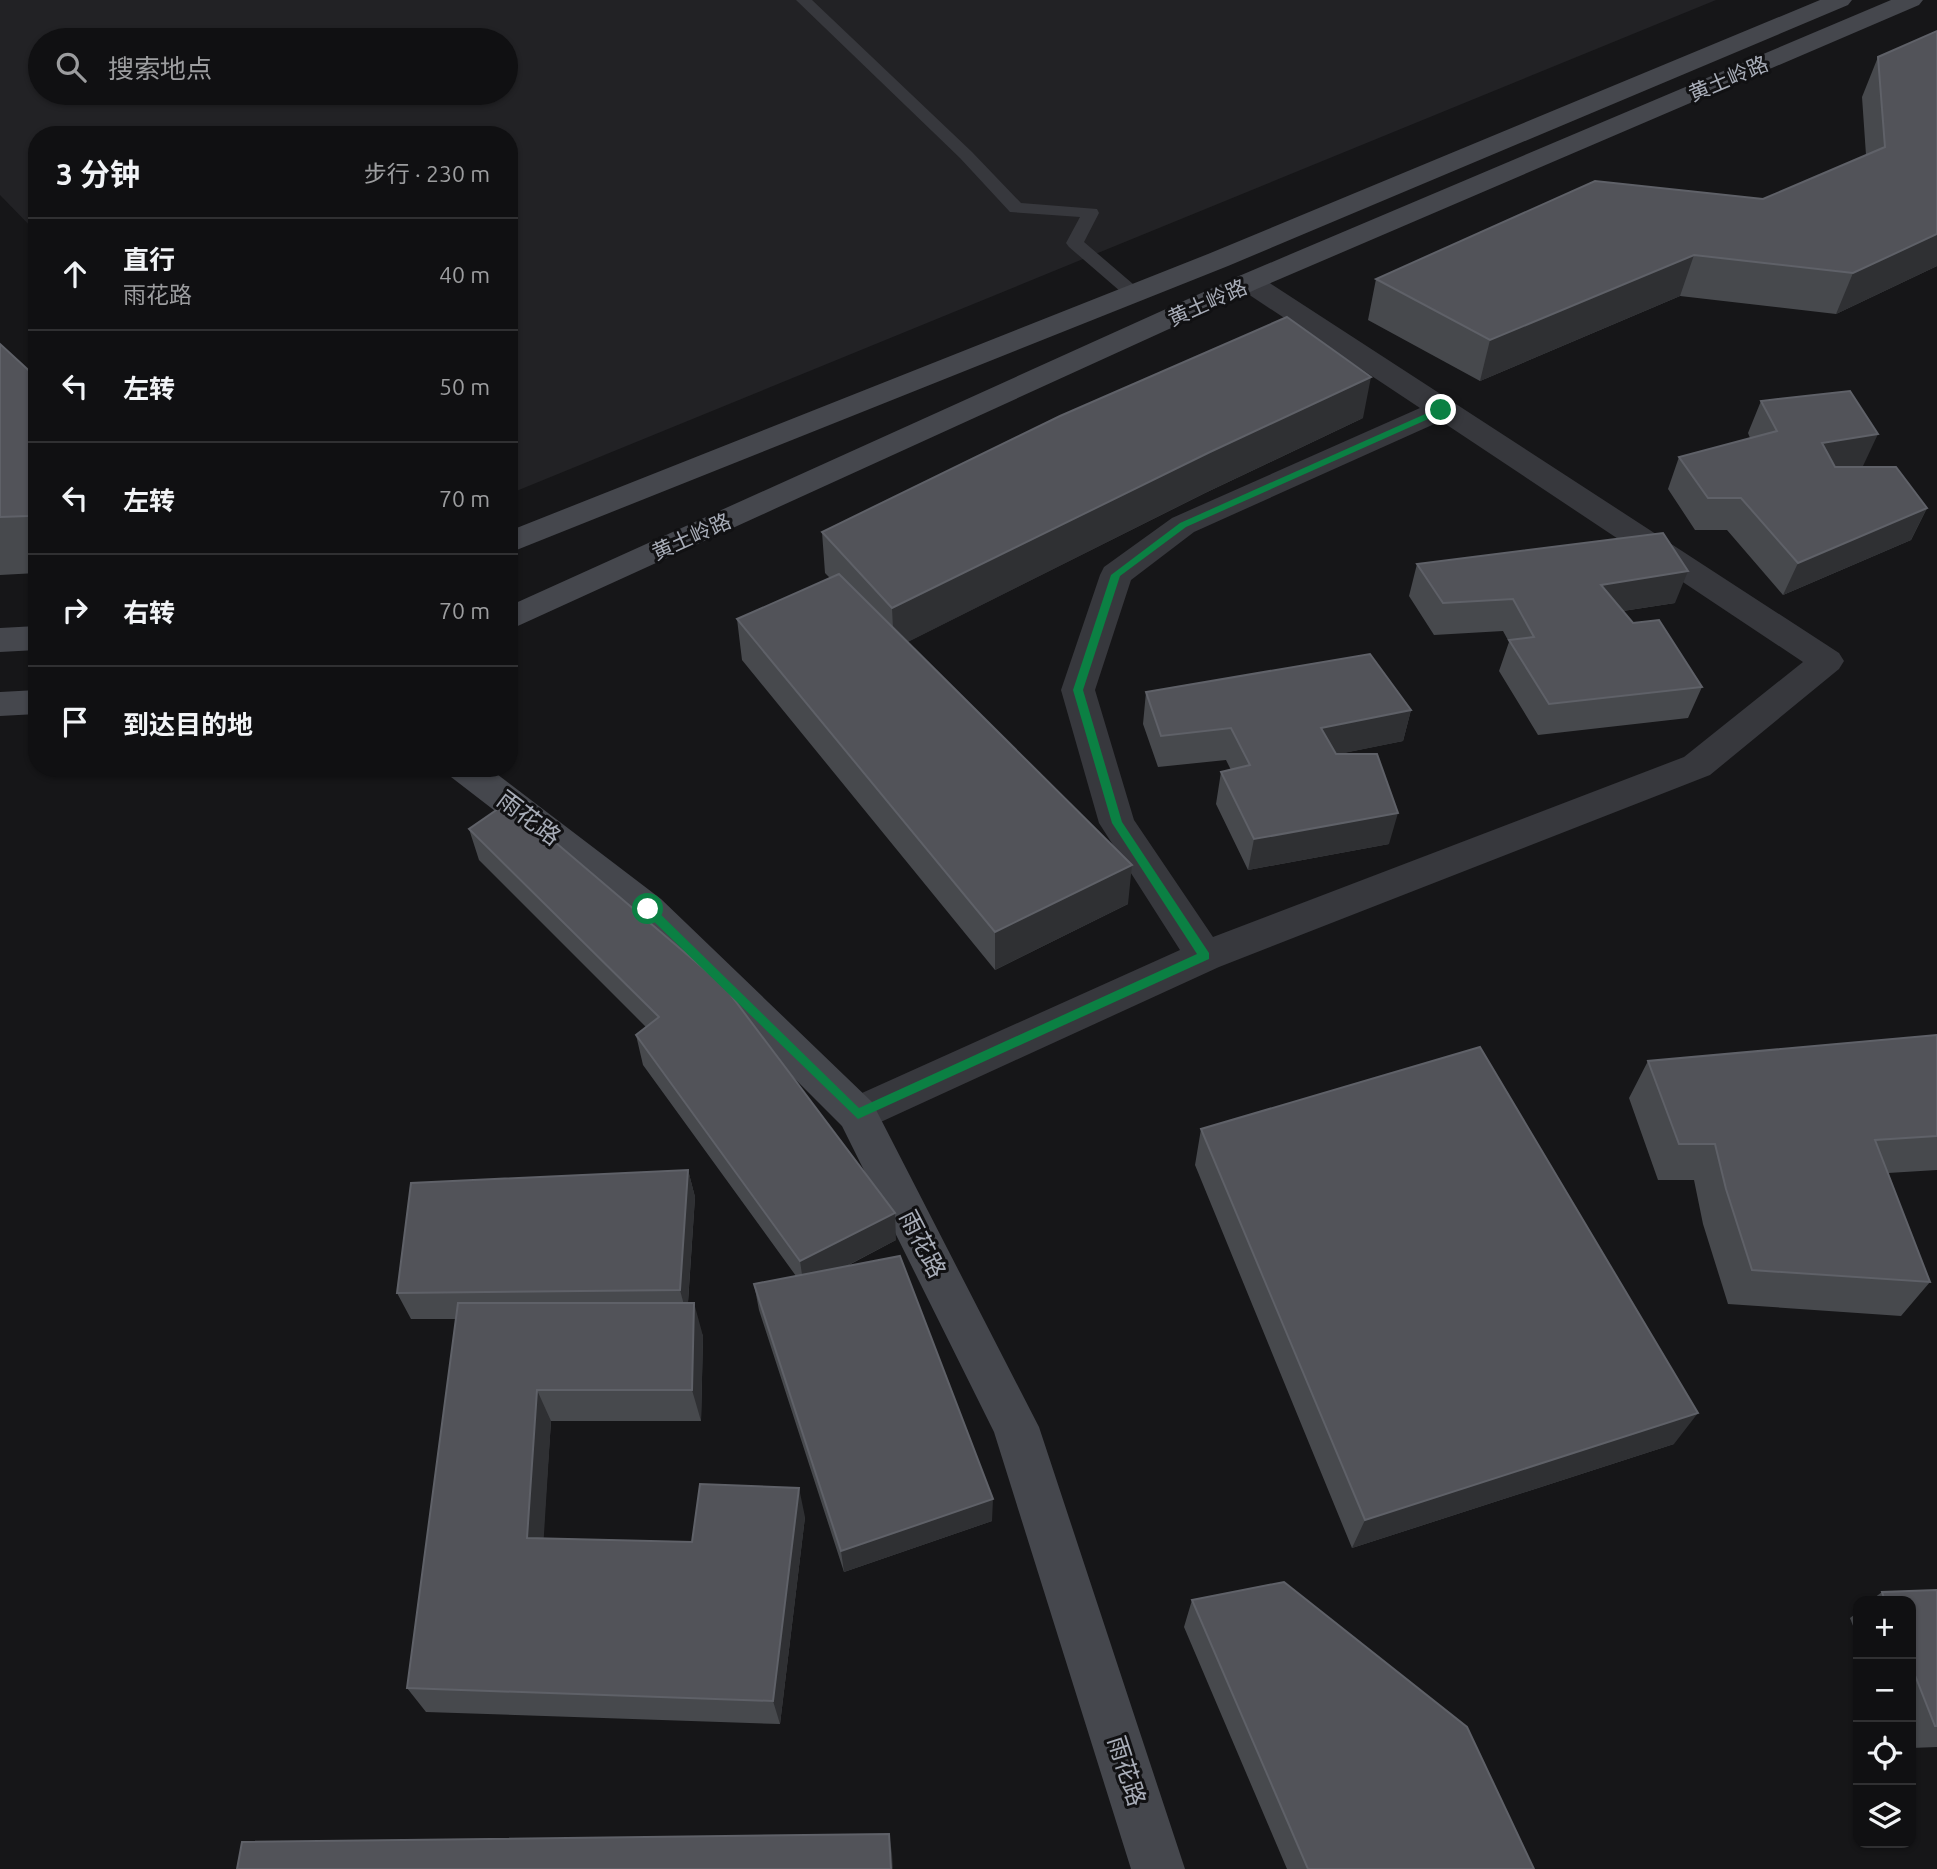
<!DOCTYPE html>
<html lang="zh">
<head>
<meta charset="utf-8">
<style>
  body { margin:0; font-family:Ubuntu,"Noto Sans SC",sans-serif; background:#1e1e20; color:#f1f3f6 }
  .controls { position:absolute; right:21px; bottom:21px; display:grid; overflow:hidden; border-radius:14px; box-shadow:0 2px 5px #0004 }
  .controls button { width:63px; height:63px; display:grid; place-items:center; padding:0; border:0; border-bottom:2px solid #303032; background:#101012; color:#f1f3f6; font:35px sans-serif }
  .stop { position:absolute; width:21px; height:21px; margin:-16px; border:5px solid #0b8043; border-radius:50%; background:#fff }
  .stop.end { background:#0b8043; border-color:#fff; box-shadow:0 2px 7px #0008 }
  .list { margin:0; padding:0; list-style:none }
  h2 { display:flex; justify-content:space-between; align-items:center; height:91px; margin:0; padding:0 28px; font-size:30px }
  h2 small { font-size:23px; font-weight:400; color:#9c9d9f }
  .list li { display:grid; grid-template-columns:46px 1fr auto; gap:21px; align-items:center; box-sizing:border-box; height:112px; padding:0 28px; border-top:2px solid #303032 }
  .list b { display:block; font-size:26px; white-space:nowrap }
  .list p { margin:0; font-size:23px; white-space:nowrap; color:#9c9d9f }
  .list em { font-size:23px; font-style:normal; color:#9c9d9f }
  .icon { flex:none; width:38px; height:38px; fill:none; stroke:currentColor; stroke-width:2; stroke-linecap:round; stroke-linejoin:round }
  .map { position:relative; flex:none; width:1937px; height:1869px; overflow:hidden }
  .search { position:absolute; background:#101012; box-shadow:0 2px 5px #0004; left:28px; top:28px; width:490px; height:77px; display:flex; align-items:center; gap:18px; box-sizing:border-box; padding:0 24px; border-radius:38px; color:#9c9d9f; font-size:26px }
  .panel { position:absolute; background:#101012; box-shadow:0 2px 5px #0004; left:28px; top:126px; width:490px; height:651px; border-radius:28px }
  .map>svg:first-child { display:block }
  .built { fill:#222225; fill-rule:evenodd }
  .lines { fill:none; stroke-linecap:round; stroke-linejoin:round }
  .lane { fill:#37383d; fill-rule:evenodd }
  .street { fill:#37383d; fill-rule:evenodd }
  .secondary { fill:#45474d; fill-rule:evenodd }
  .wall { fill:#47494d }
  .shaded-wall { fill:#2f3033 }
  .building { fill:#525359; stroke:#5f6168; stroke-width:2 }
  .route { fill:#0b8043 }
  .labels { text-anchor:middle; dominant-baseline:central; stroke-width:6; stroke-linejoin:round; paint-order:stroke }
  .far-street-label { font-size:21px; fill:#a8adb8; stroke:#111113 }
  .street-label { font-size:24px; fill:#a8adb8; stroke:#111113 }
</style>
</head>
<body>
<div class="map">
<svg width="1937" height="1869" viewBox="0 0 1937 1869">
  <rect width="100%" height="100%" fill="#161618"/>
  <path class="built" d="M0,0H1716L509,494V135H37V233L0,195ZM40,40H506V93H40Z"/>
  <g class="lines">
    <path class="lane" d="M796,0H812L972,152L1021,203L1097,209L1099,213L1084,242L1140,290L1143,294L1140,298H1128L1069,247L1066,243L1080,217L1010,212L960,158Z"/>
    <path class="street" d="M1249,274L1259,276L1839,653L1844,661L1839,669L1710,775L1219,967L872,1126L857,1132L842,1126L836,1114L842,1102L1180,950L1099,823L1061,690L1100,575L1104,567L1172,518L1420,408L1239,288L1235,282L1239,276ZM1441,421L1803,662L1684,757L1213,937L1134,820L1095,690L1131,580L1194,532Z"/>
    <path class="secondary" d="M1820,0H1852L1848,5L1228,266L509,553V531L1208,254Z
      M1891,0H1923L1919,5L1259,288L509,630V606L1239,276Z
      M37,626V650L0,652V628Z
      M37,690V714L0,716V692Z
      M446,768H489L661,899L872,1102L1039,1427L1185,1869H1131L994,1432L842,1126L635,919L451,777Z"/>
  </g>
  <path class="wall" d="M1937,31V266L1836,314L1680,296L1480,381L1368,320L1376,279L1763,199L1866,155L1862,97L1878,57Z
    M0,344L37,378V573L0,575Z
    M1761,401L1863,466L1856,467L1927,508L1911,540L1783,595L1727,530H1695L1668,489L1679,457L1750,438L1748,433Z
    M1363,418L1205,493L907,642L1128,904L995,970L742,660L737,619L830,578L825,573L822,532Z
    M1417,564L1675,603L1623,611L1633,623L1702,687L1688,718L1538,735L1499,671L1509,642L1503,631L1434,635L1409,596Z
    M1146,692L1411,710L1403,741L1338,754L1389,844L1248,870L1216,804L1221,772L1231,770L1226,760L1158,767L1143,724Z
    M469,829L896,1240L847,1266L992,1521L844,1572L759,1310L754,1284L796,1276L643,1065L636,1035L646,1027L479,860Z
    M1937,1035V1170L1888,1173L1930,1282L1901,1316L1728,1304L1703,1224L1694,1180H1658L1629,1098L1648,1061Z
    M1201,1129L1674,1444L1352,1548L1195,1165Z
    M688,1170L695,1197L688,1303L703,1336L701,1421H551L543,1538L692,1542L805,1517L780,1724L426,1712L407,1688L456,1319H411L397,1293Z
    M1937,1590V1747L1911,1748V1601H1870L1882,1592Z
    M1192,1600L1534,1869H1287L1184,1627Z
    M1858,1612V1639L1850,1618Z"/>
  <path class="shaded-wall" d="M1937,234V266L1836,314L1853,273Z
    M1694,255L1680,296L1480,381L1490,340Z
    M1371,377L1363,418L1205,493L894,649L892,608L1210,452Z
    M1878,434L1863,466L1808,475L1822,443Z
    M37,508V534L28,516Z
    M1927,508L1911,540L1783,595L1798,563Z
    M1688,571L1675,603L1590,616L1601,585Z
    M1411,710L1403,741L1315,759L1321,728Z
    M1398,813L1389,844L1248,870L1254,839Z
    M1132,865L1128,904L995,970V932Z
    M688,1170L695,1197L687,1316L680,1290Z
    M895,1213L896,1240L804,1288L800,1261Z
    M694,1303L703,1336L701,1421L692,1390Z
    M537,1390L551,1421L542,1566L527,1538Z
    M1698,1413L1674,1444L1352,1548L1365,1520Z
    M799,1488L805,1517L780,1724L773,1701Z
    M993,1499L992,1521L844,1572L841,1551Z
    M889,1834L892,1853L893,1869H891Z"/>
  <path class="building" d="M1937,31V234L1853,273L1694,255L1490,340L1376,279L1595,181L1763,199L1885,147L1878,57Z
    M1287,317L1371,377L1210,452L892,608L822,532L1060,416Z
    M0,344L37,378V508L28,516L0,517Z
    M1850,391L1878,434L1822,443L1835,467H1896L1927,508L1798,563L1741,498H1708L1679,457L1777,431L1761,401Z
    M1663,533L1688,571L1601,585L1633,623L1659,620L1702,687L1549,704L1509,640L1534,637L1513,599L1443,603L1417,564Z
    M839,574L1132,865L995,932L737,619Z
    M1370,654L1411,710L1321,728L1336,754H1377L1398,813L1254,839L1221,772L1250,765L1231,728L1161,736L1146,692Z
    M508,802L724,986L895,1213L800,1261L636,1035L659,1017L469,829Z
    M1937,1035V1136L1875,1140L1930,1282L1752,1270L1726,1189L1715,1144H1679L1648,1061Z
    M1480,1047L1698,1413L1365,1520L1201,1129Z
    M688,1170L680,1290L397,1293L411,1183Z
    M900,1256L993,1499L841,1551L754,1284Z
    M458,1303H694L692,1390H537L527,1538L692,1542L700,1484L799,1488L773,1701L407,1688Z
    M1284,1582L1467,1727L1534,1869H1308L1192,1600Z
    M1937,1590V1726H1935L1911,1665V1601H1885L1882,1592Z
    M889,1834L891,1869H237L242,1842Z"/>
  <path class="route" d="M1441,407L1444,412L1186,527L1120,576L1083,690L1122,822L1209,953V959L858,1119L644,912V906H652L859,1108L1197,954L1112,823L1073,690L1111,575L1180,523Z"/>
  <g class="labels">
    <g class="far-street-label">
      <text transform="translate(1728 78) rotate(-23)">黄土岭路</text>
      <text transform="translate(1207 302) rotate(-24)">黄土岭路</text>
      <text transform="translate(691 536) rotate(-24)">黄土岭路</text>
    </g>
    <g class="street-label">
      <text transform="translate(529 818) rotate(37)">雨花路</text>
      <text transform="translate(923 1244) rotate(63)">雨花路</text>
      <text transform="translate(1127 1771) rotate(72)">雨花路</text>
    </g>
  </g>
</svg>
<div class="controls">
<button>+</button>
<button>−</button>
<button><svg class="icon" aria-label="locate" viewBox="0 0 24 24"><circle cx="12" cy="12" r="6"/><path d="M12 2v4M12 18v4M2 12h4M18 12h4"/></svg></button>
<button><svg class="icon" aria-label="layers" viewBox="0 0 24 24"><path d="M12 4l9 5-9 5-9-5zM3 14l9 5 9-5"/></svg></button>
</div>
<div class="stop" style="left:648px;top:909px"></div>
<div class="stop end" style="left:1441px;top:410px"></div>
<div class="search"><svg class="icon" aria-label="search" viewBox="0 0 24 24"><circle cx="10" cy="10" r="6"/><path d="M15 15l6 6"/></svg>搜索地点</div>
<section class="panel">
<h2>3 分钟<small>步行 · 230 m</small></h2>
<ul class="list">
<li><svg class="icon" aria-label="ahead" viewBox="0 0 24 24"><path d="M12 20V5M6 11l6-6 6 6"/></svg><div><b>直行</b><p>雨花路</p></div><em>40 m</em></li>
<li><svg class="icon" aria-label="left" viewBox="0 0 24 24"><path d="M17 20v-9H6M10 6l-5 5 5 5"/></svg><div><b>左转</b></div><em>50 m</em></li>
<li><svg class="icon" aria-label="left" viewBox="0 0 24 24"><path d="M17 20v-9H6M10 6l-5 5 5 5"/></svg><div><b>左转</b></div><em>70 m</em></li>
<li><svg class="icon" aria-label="right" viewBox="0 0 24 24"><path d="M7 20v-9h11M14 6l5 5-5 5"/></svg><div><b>右转</b></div><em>70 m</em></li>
<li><svg class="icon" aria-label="arrive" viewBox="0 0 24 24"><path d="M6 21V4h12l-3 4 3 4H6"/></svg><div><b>到达目的地</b></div></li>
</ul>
</section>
</div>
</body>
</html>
